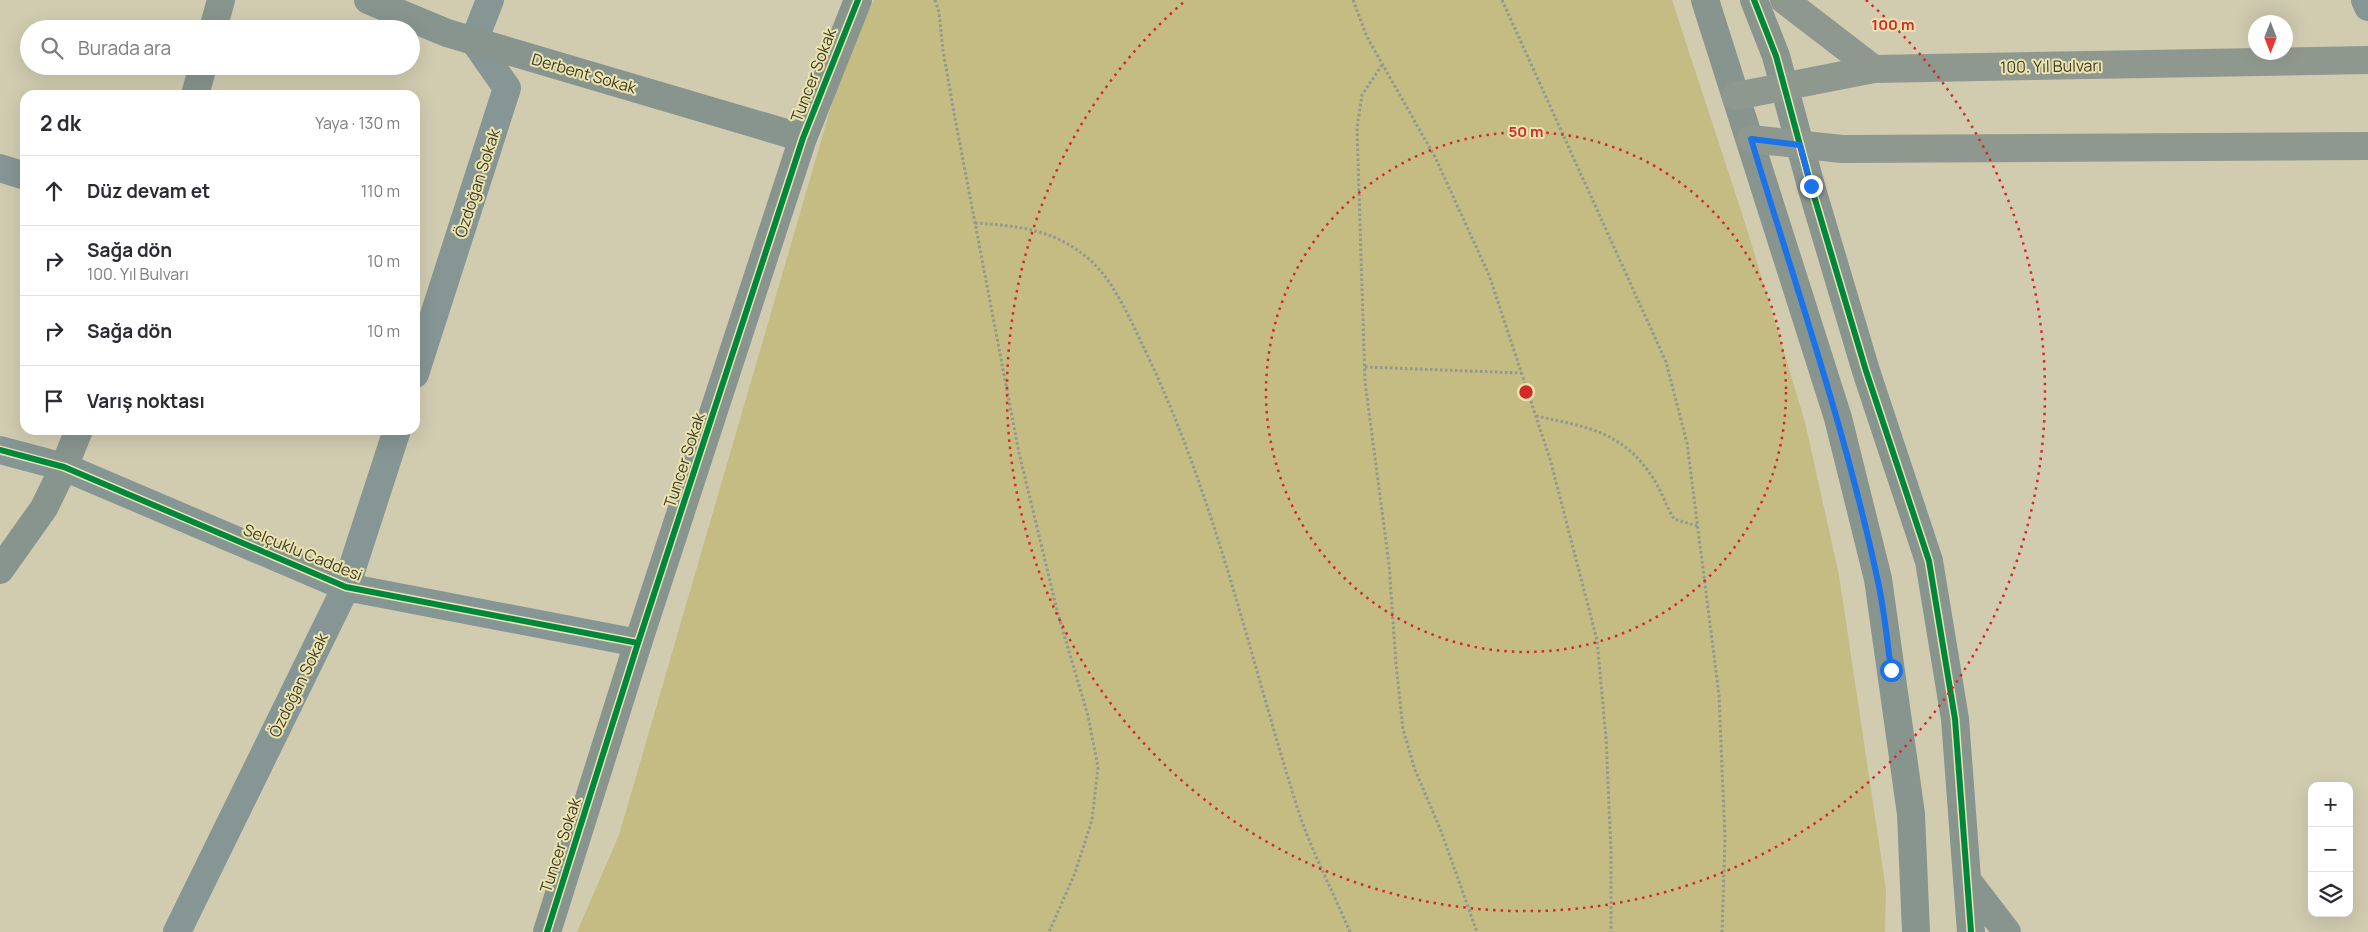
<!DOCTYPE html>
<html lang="tr">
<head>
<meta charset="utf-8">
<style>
  body { margin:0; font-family:Manrope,sans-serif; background:#f7f7f7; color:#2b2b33 }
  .controls { position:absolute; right:15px; bottom:15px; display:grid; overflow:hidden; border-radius:10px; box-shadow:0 5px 20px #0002 }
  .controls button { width:45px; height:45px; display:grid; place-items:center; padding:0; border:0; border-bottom:1px solid #e1e1e2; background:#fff; color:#2b2b33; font:25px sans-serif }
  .compass { position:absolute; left:2248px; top:15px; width:45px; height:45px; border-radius:50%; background:#fff; box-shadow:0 5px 20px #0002; rotate:180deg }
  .stop { position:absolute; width:15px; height:15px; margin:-11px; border:4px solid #1a73e8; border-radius:50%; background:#fff }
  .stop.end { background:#1a73e8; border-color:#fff; box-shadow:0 1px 5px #0008 }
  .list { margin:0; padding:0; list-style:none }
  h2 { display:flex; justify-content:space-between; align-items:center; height:65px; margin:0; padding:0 20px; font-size:21px }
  h2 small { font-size:16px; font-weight:400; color:#7c7c81 }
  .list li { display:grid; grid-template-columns:32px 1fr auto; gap:15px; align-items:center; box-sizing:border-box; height:70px; padding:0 20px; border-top:1px solid #e1e1e2 }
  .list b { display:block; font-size:19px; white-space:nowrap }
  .list p { margin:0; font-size:16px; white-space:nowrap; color:#7c7c81 }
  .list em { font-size:16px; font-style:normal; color:#7c7c81 }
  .icon { flex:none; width:28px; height:28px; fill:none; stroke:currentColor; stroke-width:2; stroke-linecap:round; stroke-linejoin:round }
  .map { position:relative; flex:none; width:2368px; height:932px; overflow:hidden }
  .search { position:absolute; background:#fff; box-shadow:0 5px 20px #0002; left:20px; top:20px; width:400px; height:55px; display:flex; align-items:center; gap:12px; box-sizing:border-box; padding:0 18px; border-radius:28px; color:#7c7c81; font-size:19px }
  .panel { position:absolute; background:#fff; box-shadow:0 5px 20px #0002; left:20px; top:90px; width:400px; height:345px; border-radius:15px }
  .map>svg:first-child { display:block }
  .green { fill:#c4bc82 }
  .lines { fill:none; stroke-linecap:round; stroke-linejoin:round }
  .path { stroke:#909891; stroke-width:3; stroke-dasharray:2.5 2.5; stroke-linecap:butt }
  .street { stroke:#869694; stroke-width:28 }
  .secondary { stroke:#88958f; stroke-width:28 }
  .primary { stroke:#8f988e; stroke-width:28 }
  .cycleway-casing { stroke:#ebe4b0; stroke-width:9 }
  .cycleway { stroke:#00873e; stroke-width:6 }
  .route { stroke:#1a73e8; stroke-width:6 }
  .ring { fill:none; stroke:#d62828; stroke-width:2.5; stroke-dasharray:2.5 5 }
  .labels { text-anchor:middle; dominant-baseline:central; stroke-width:4; stroke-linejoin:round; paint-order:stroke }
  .street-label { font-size:16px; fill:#3f3c27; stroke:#ebe4b0 }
  .centre { fill:#d62828; stroke:#ebe4b0; stroke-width:2.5 }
  .ring-label { font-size:15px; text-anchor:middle; font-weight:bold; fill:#d62828; stroke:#ebe4b0; stroke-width:4; stroke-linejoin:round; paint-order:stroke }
</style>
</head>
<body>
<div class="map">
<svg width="2368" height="932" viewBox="0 0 2368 932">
  <rect width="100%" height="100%" fill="#d1ccb0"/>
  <path class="green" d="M874,0H1672L1747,229L1805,422L1839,575L1886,890L1885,932H577L619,835L844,62Z"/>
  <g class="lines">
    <path class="path" d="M935,0L939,12L943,50L954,113L1019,453L1058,614L1088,716L1098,767L1092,820L1075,873L1049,932
      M1353,0L1367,37L1435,157L1489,275L1550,459L1597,640L1606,738L1611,851V932
      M1502,0L1666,362L1687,443L1719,695L1725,839L1722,932
      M1382,65L1362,95L1357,128L1365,382L1389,564L1396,664L1403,729L1415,770L1441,831L1477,932
      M975,223C1018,226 1055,229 1090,260C1113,280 1130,319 1143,346C1215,494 1249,655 1298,810C1312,852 1333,892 1350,932
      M1365,367L1521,373
      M1536,416C1586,427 1623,431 1653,478C1661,490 1666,506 1674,519L1697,526"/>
    <path class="street" d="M2365,0L2368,7
      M0,168L25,176
      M415,374L507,88L474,41L490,0
      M0,450L64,467L346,587L638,643
      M177,932L346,587L397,430"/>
    <path class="secondary" d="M368,0L447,33L803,138
      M1705,0L1838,418L1878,579L1911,814L1916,932
      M1754,0L1776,56L1811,186L1866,371L1929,561L1955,719L1971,932
      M213,29L221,0
      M195,95L203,66
      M0,570L44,508L64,467L79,430
      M1967,880L2007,932
      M547,932L638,643L803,138L858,0"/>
    <path class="primary" d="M1784,0L1874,69
      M1736,96L1874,69L2368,60
      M1751,139L1842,149L2368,146"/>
    <g class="cycleway-casing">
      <path id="cycleway" d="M1754,0L1776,56L1811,186L1866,371L1929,561L1955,719L1971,932
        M0,450L64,467L346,587L638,643
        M547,932L638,643L803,138L858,0"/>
    </g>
    <use href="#cycleway" class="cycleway"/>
  </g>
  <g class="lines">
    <path class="route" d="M1811,186L1800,145L1751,139C1795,284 1845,428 1877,577C1884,607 1887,639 1891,670"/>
  </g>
  <g class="ring">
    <circle cx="1526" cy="392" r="260"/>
    <path d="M1866 0A519 519 0 1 1 1186 0"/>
  </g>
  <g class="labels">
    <g class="street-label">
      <text transform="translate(2051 66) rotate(-1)">100. Yıl Bulvarı</text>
      <text transform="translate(584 73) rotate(16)">Derbent Sokak</text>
      <text transform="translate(813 75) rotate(-69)">Tuncer Sokak</text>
      <text transform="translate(477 183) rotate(-72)">Özdoğan Sokak</text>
      <text transform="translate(684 460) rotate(-72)">Tuncer Sokak</text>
      <text transform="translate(303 552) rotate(22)">Selçuklu Caddesi</text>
      <text transform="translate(298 685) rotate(-64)">Özdoğan Sokak</text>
      <text transform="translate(560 845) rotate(-72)">Tuncer Sokak</text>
    </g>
  </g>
  <circle cx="1526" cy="392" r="8" class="centre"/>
  <g class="ring-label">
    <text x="1893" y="30">100 m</text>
    <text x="1526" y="137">50 m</text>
  </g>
</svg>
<div class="controls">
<button>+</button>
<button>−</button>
<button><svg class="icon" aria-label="layers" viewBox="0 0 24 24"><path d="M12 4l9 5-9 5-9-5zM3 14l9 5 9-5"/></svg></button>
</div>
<svg class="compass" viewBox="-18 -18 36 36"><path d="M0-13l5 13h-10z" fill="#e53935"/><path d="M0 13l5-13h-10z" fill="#7c7c81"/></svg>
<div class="stop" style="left:1891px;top:670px"></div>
<div class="stop end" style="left:1811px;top:186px"></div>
<div class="search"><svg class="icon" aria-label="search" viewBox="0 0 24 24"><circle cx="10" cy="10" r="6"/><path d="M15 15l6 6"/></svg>Burada ara</div>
<section class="panel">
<h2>2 dk<small>Yaya · 130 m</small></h2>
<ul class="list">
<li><svg class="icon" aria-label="ahead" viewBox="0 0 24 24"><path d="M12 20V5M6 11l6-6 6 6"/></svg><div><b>Düz devam et</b></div><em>110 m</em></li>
<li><svg class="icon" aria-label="right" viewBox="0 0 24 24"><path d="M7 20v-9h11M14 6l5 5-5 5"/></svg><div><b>Sağa dön</b><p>100. Yıl Bulvarı</p></div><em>10 m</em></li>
<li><svg class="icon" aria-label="right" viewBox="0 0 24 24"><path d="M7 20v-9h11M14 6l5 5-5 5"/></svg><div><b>Sağa dön</b></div><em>10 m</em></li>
<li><svg class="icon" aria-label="arrive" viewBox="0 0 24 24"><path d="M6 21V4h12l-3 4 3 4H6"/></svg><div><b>Varış noktası</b></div></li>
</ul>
</section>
</div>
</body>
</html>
